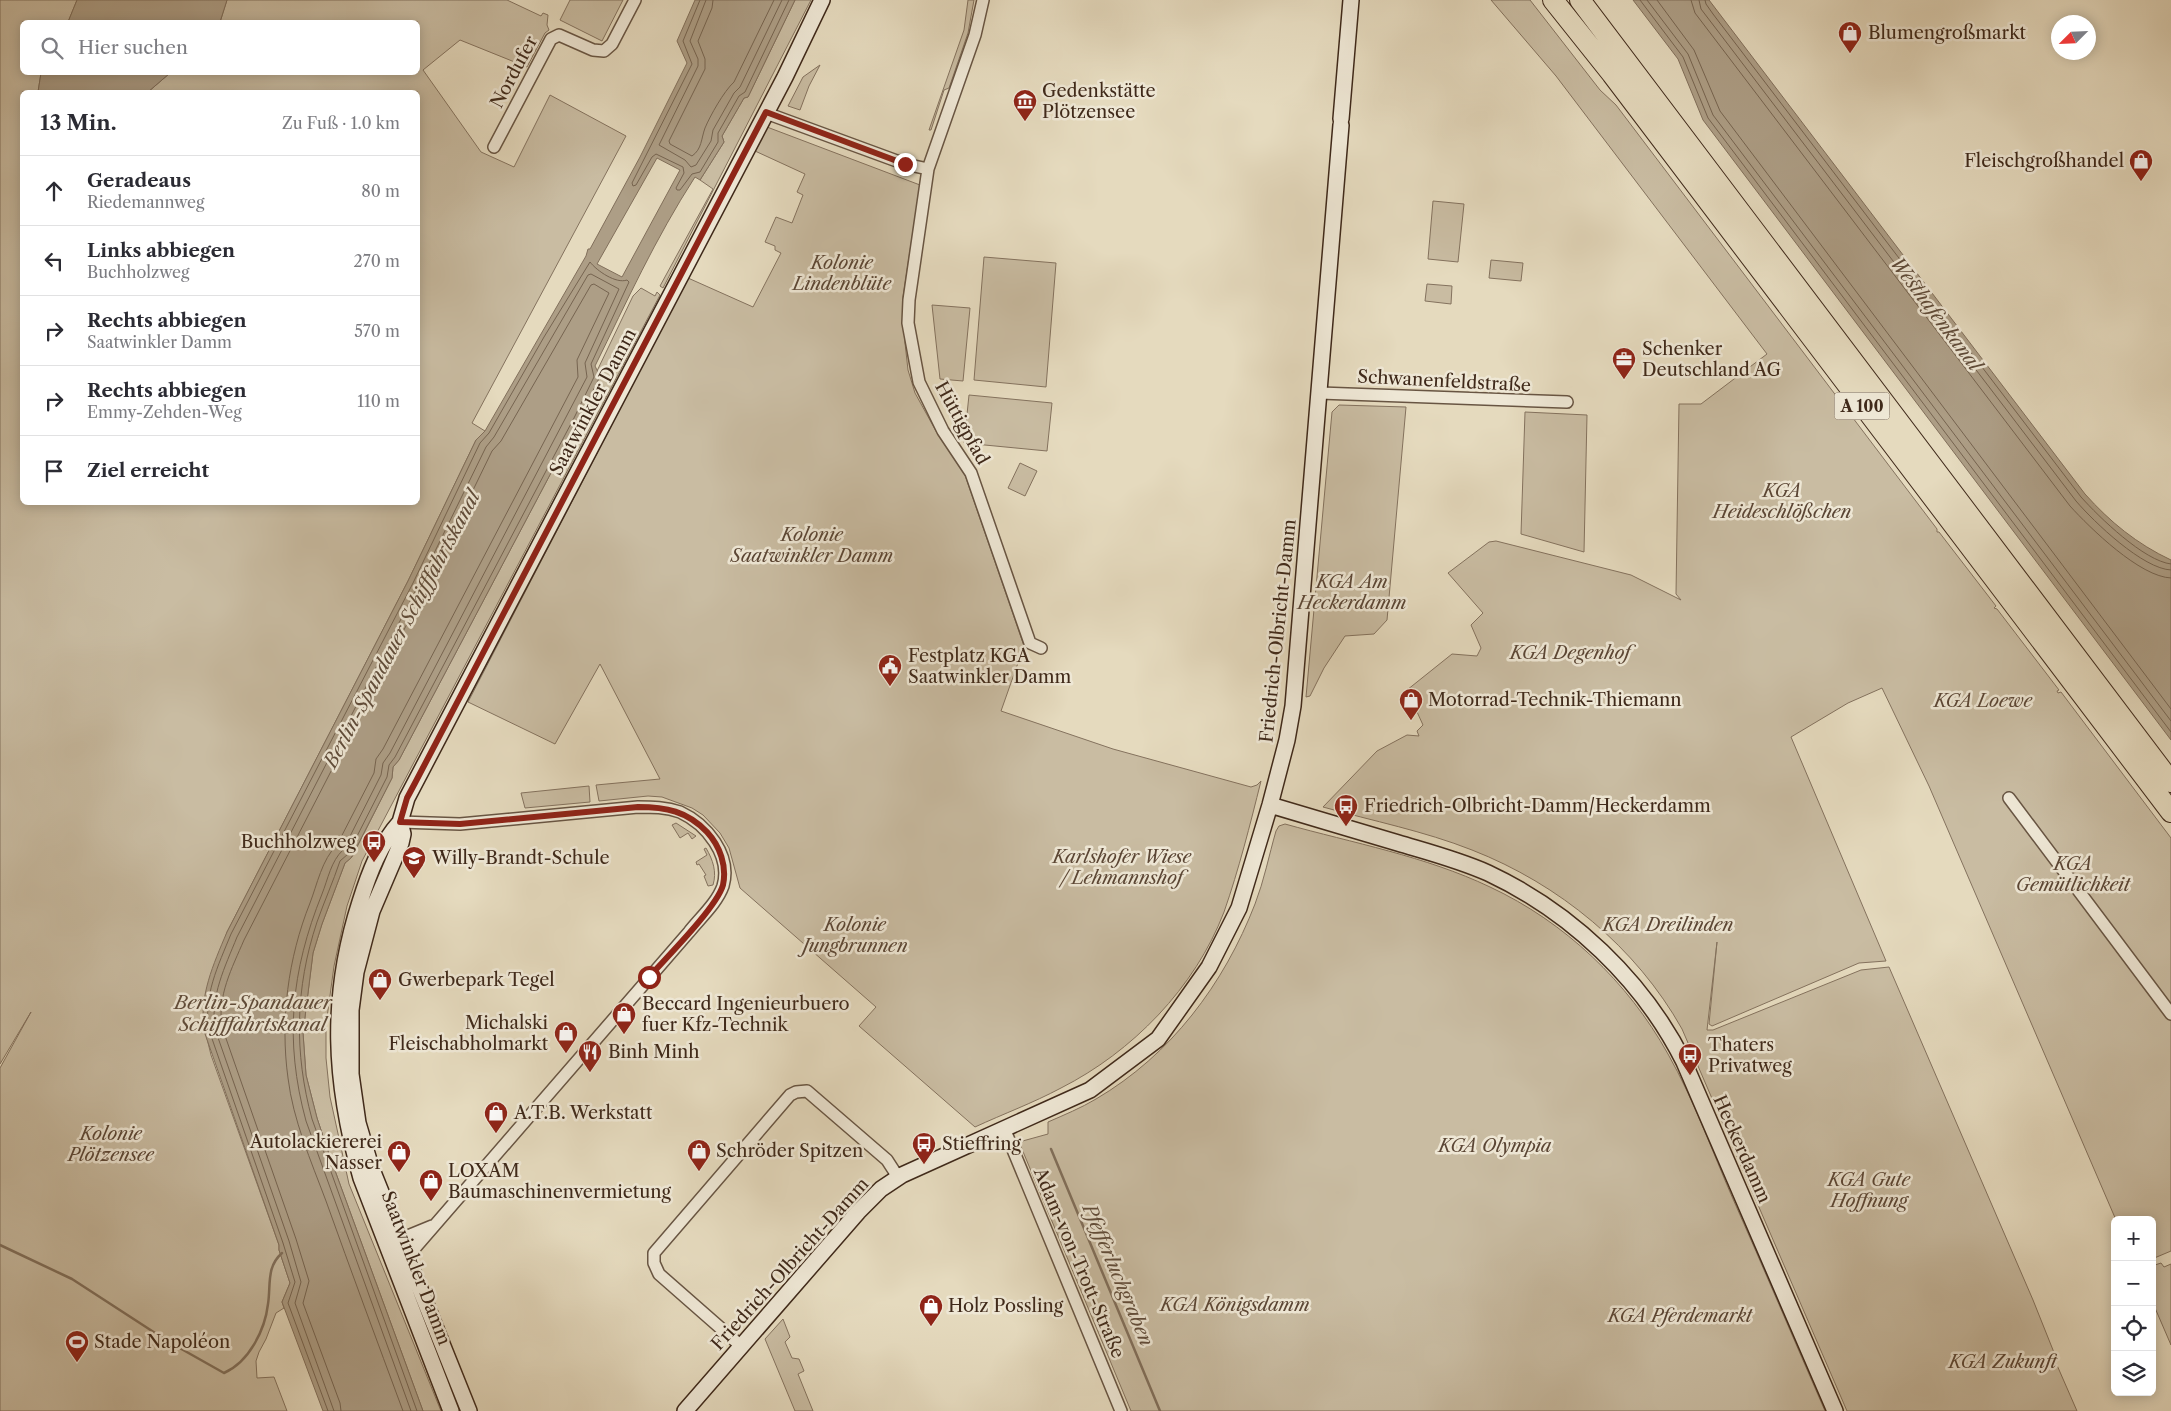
<!DOCTYPE html>
<html lang="de">
<head>
<meta charset="utf-8">
<style>
  body { margin:0; font-family:"Libre Caslon Text",serif; background:#f7f7f7; color:#2b2b33 }
  .controls { position:absolute; right:15px; bottom:15px; display:grid; overflow:hidden; border-radius:8px; box-shadow:0 2px 12px #0003 }
  .controls button { width:45px; height:45px; display:grid; place-items:center; padding:0; border:0; border-bottom:1px solid #e1e1e2; background:#fff; color:#2b2b33; font:25px sans-serif }
  .compass { position:absolute; left:2051px; top:15px; width:45px; height:45px; border-radius:50%; background:#fff; box-shadow:0 2px 12px #0003; rotate:246deg }
  .stop { position:absolute; width:15px; height:15px; margin:-11px; border:4px solid #8f2418; border-radius:50%; background:#fff }
  .stop.end { background:#8f2418; border-color:#fff; box-shadow:0 1px 5px #0008 }
  .list { margin:0; padding:0; list-style:none }
  h2 { display:flex; justify-content:space-between; align-items:center; height:65px; margin:0; padding:0 20px; font-size:21px }
  h2 small { font-size:16px; font-weight:400; color:#7c7c81 }
  .list li { display:grid; grid-template-columns:32px 1fr auto; gap:15px; align-items:center; box-sizing:border-box; height:70px; padding:0 20px; border-top:1px solid #e1e1e2 }
  .list b { display:block; font-size:19px; white-space:nowrap }
  .list p { margin:0; font-size:16px; white-space:nowrap; color:#7c7c81 }
  .list em { font-size:16px; font-style:normal; color:#7c7c81 }
  .icon { flex:none; width:28px; height:28px; fill:none; stroke:currentColor; stroke-width:2; stroke-linecap:round; stroke-linejoin:round }
  .map { position:relative; flex:none; width:2171px; height:1411px; overflow:hidden }
  .search { position:absolute; background:#fff; box-shadow:0 2px 12px #0003; left:20px; top:20px; width:400px; height:55px; display:flex; align-items:center; gap:12px; box-sizing:border-box; padding:0 18px; border-radius:8px; color:#7c7c81; font-size:19px }
  .panel { position:absolute; background:#fff; box-shadow:0 2px 12px #0003; left:20px; top:90px; width:400px; height:415px; border-radius:8px }
  .map>svg:first-child { display:block }
  .green { fill:#c9bca2; stroke:#84725e }
  .water { fill:#ad9e86; stroke:#816f5b; fill-rule:evenodd }
  .lines { fill:none; stroke-linecap:round; stroke-linejoin:round }
  .shore { stroke:#766450; stroke-width:1 }
  .stream { stroke:#816f5b; stroke-width:2.5 }
  .street-casing { stroke:#685543; stroke-width:14 }
  .secondary-casing { stroke:#3f291a; stroke-width:18 }
  .highway-casing { stroke:#3f291a; stroke-width:22 }
  .street { stroke:#eee7d5; stroke-width:11 }
  .secondary { stroke:#eee7d5; stroke-width:15 }
  .highway { stroke:#e5dabe; stroke-width:20 }
  .route { stroke:#8f2418; stroke-width:6 }
  .labels { text-anchor:middle; dominant-baseline:central; stroke-width:5; stroke-linejoin:round; paint-order:stroke }
  .shield { fill:#eee7d5; stroke:#746252; stroke-width:1 }
  .shield-label { font-size:16px; font-weight:bold; fill:#3f291a }
  .poi-label { font-size:18px; fill:#3f291a; stroke:#eee7d5; text-anchor:start }
  .street-label { font-size:18px; fill:#3f291a; stroke:#eee7d5 }
  .park-label { font-size:18px; font-style:italic; fill:#5b4635; stroke:#eee7d5 }
  .water-label { font-size:19px; font-style:italic; fill:#604c3a; stroke:#eee7d5 }
</style>
</head>
<body>
<div class="map">
<svg width="2171" height="1411" viewBox="0 0 2171 1411">
  <rect width="100%" height="100%" fill="#e5dabe"/>
  <filter id="stains"><feTurbulence type="fractalNoise" baseFrequency=".004" numOctaves="4"/><feColorMatrix values="0 0 0 0 .2 0 0 0 0 .09 0 0 0 0 .02 0 0 0 .5 -.17"/></filter>
  <radialGradient id="worn" r=".72"><stop offset=".6" stop-color="#630" stop-opacity="0"/><stop offset="1" stop-color="#630" stop-opacity=".3"/></radialGradient>
  <path class="green" d="M0,0H77L68,22H22V72L41,73L38,92H22L21,164L22,170V502H418V92H148L170,73L418,72V22H220L227,0H507L541,16L543,13L548,15L547,25L549,30L545,33L527,67L460,40L423,70L481,152L514,167L550,95L626,136L472,423L485,431L476,440L408,581L227,932L202,1018L211,1055L279,1245V1250L290,1283L282,1302L284,1308L276,1313L266,1339L259,1352L256,1361L257,1378L274,1377L287,1411H0V1068L31,1012L0,1064Z
    M570,0H623L602,41L560,20Z
    M795,0H811L663,288L660,286L713,189L700,180L724,142L722,136L744,98L748,97Z
    M968,0H974L968,33L949,88L944,90L931,130H929L964,30Z
    M1491,0H1530L1600,90L1616,105L1937,529V532H1939L1996,606L1994,608L1997,609L2059,690L2057,691L2058,693L2061,692L2171,838V1251L2152,1259V1220H2116L1929,786L1882,688L1848,703L1791,737L1886,961L1859,963L1712,1026L1709,1024L1717,942L1707,1030H1713L1861,970L1889,967L2033,1300L2055,1355L2053,1356L2077,1411H1847L1682,1029C1636,947 1559,884 1472,850C1424,831 1373,821 1323,807L1377,751L1407,735L1419,736L1417,731L1423,725L1407,690L1452,654L1477,656L1481,648L1471,625L1483,613L1448,573L1489,542L1496,541L1631,575L1681,600L1676,594L1679,404H1701L1767,354L1556,76Z
    M820,65L809,86L800,110L788,106L803,77Z
    M767,127L920,185L903,297L905,343L908,370L915,393L937,433L965,475L1024,646L1001,711L1113,749L1251,787L1257,785L1261,781C1250,825 1239,869 1224,912C1195,988 1132,1052 1061,1088C1033,1103 1003,1114 975,1127L859,1026L876,1007L740,888L729,848L720,833L703,815L692,808L662,797L648,796L599,801L596,785L660,779L600,664L555,744L468,702L688,278L753,307L781,253L775,250V246L765,242L776,217L792,223L803,195L797,192L805,174L755,151Z
    M1433,201L1464,204L1458,262L1428,259Z
    M984,257L1056,263L1046,387L974,380Z
    M1491,260L1523,263L1521,281L1489,278Z
    M1427,284L1452,286L1451,304L1425,301Z
    M641,288L655,296L657,292L660,295L362,861L347,906L334,966L326,1025V1058L330,1097L349,1184L441,1411H423L330,1157L317,1118L306,1075L303,1033L313,953L322,924L345,863L352,857L392,778L393,767L399,760L579,420L600,376L597,371L633,296Z
    M932,305L970,308L963,381L940,379Z
    M969,395L1052,403L1047,451L964,443Z
    M1339,405L1406,407L1387,620L1374,634L1345,636L1324,668L1310,696L1306,697L1332,412Z
    M1525,412L1587,415L1584,552L1521,534Z
    M1020,463L1037,471L1025,496L1008,488Z
    M589,786L590,802L525,808L521,793Z
    M676,823L696,836L692,839L688,833L680,838L672,825Z
    M1285,824C1353,843 1425,856 1490,887C1565,922 1628,982 1668,1054C1694,1100 1712,1151 1733,1199C1764,1269 1794,1340 1825,1411H1131L1019,1142L1048,1134V1122C1064,1115 1081,1108 1096,1099C1171,1055 1224,984 1255,904C1264,881 1269,855 1276,831L1279,826Z
    M706,848C713,860 717,872 713,885L708,886L704,876L706,875L699,864L697,865L696,862L707,855L704,849Z
    M2161,1263L2164,1267L2171,1264V1345L2152,1301V1266Z
    M783,1319L790,1337L785,1342L792,1358L799,1359L804,1371L798,1374L813,1411H795L765,1339Z"/>
  <path class="water" d="M77,0H227L220,22H68Z
    M695,0H795L748,97L744,98L722,136L724,142L700,180L695,177C655,239 627,301 595,366L600,376L579,420L399,760L393,767L392,778L351,858L345,863L322,924L313,953L303,1033L306,1075L317,1118L330,1157L423,1411H323L282,1302L290,1283L279,1250V1245L204,1031C199,996 213,965 227,932L408,581L476,440L485,431L586,256L588,249H590L640,157L687,63L677,41ZM657,158L680,170L622,277L597,264Z
    M1633,0H1709L2085,494C2110,522 2137,544 2171,560V740L1703,120L1678,59Z
    M41,73V72L170,73L148,92H38Z"/>
  <g class="lines">
    <path class="shore" d="M700,0L683,41L692,64L632,183L633,186L636,185L652,157L656,154L683,167L684,173L676,188L677,190H680L692,174L700,172L718,142V133L739,96L745,92L789,0
      M706,0L690,41L698,59V66L659,145L685,160L691,167L696,165L711,141L713,130L734,93L740,87L782,0
      M713,0L712,8L698,41L705,59V69L669,141L670,144L692,156C702,149 701,139 705,128C710,116 724,91 734,82L774,0
      M1640,0L1683,57L1708,118L2171,732
      M1647,0L1688,54L1713,115L2171,721
      M1657,0L1694,50L1720,111L2171,709
      M1691,0L1695,13L2070,506C2090,528 2140,577 2171,578
      M1699,0L1701,9L2076,501C2094,522 2143,569 2171,570
      M1705,0L1706,4L1713,14L2081,497C2099,517 2144,561 2171,564
      M328,1411L288,1303L295,1282L283,1243L209,1030C203,996 218,966 231,934L413,583L480,443L489,433L544,337L590,262C597,271 616,284 627,280L629,282L591,364L594,377L574,418L395,757L389,765L387,777L348,854L340,861C333,882 324,902 317,922C295,988 294,1053 312,1119L417,1411
      M334,1411L295,1303L301,1282L289,1241L215,1029C210,996 225,967 237,937L418,586L486,447L494,437L588,275L591,274L619,289L585,363L587,377L390,753L383,763L381,775L343,850C331,861 328,879 322,894C291,971 284,1040 306,1121L411,1411
      M341,1411L340,1403L303,1303L309,1281L296,1239L222,1027C217,996 232,968 244,940L425,589L492,451L501,441L591,285L594,284L609,293L577,360L578,377L383,749L376,759L374,773L337,845C322,859 317,885 310,903C288,958 280,1020 288,1078C293,1120 311,1161 326,1201C351,1271 377,1341 403,1411"/>
    <path class="stream" d="M1051,1149L1160,1411
      M0,1245L72,1279L169,1342L224,1373C249,1362 265,1330 268,1304C271,1285 266,1267 282,1253"/>
    <g class="street-casing">
      <path id="street" d="M983,0L975,35L928,169L909,300L908,323L919,382L943,431L971,473L1030,643L1041,648
        M766,113L905,164L928,169
        M494,147L551,39L559,35L593,50L604,51L612,44L635,0
        M1320,393L1567,402
        M2009,798L2171,1014
        M1004,1128L1121,1411
        M393,1242L432,1226
        M398,1255L415,1248L689,932C700,918 717,903 723,886C732,855 706,824 680,812C666,807 652,807 638,807L460,824L400,822
        M741,1346L659,1274L654,1263V1253L790,1095L796,1092L807,1091L887,1160L898,1177"/>
    </g>
    <g class="secondary-casing">
      <path id="secondary" d="M1341,119L1351,0
        M1270,805C1313,818 1355,830 1398,843C1428,852 1459,860 1488,873C1571,912 1643,980 1684,1062L1835,1411
        M400,822C380,844 369,873 360,902C329,998 334,1082 361,1178L451,1411
        M469,1411L371,1167L358,1123L351,1074V1010L356,972L372,911L401,843L403,834L400,822L407,798L785,77L822,0
        M685,1411L858,1212L881,1189L902,1175L1090,1090L1158,1039L1209,967L1239,908L1270,805L1287,740L1293,706L1341,125"/>
    </g>
    <g class="highway-casing">
      <path id="highway" d="M1553,0L1612,74L2171,812
        M1580,0L2171,782"/>
    </g>
    <use href="#street" class="street"/>
    <use href="#secondary" class="secondary"/>
    <use href="#highway" class="highway"/>
  </g>
  <g class="lines">
    <path class="route" d="M649,977C666,958 717,907 723,885C727,866 720,846 707,832C687,811 666,807 638,807L460,824L400,822L407,798L415,783L766,112L905,164"/>
  </g>
  <defs>
    <g id="shop-pin" transform="scale(1.25)"><path d="M0 17L-7.5 6A9.5 9.5 0 1 1 7.5 6Z" fill="#8f2418" stroke="#eee7d5"/><path d="M-5-2.5h2.3a2.7 3.5 0 0 1 5.4 0H5L5.5 6h-11ZM-1.5-2.5h3a1.5 2.3 0 0 0-3 0Z" fill="#fff"/></g>
    <g id="museum-pin" transform="scale(1.25)"><path d="M0 17L-7.5 6A9.5 9.5 0 1 1 7.5 6Z" fill="#8f2418" stroke="#eee7d5"/><path d="M0-6L6-3V-2H-6V-3ZM-5-1h2V3h-2ZM-1-1h2V3h-2ZM3-1h2V3H3ZM-6 4H6V6H-6Z" fill="#fff"/></g>
    <g id="office-pin" transform="scale(1.25)"><path d="M0 17L-7.5 6A9.5 9.5 0 1 1 7.5 6Z" fill="#8f2418" stroke="#eee7d5"/><path d="M-6-3h4V-5.5h4V-3h4V5H-6ZM-1-4.5V-3h2v-1.5ZM-6 0V1H6V0Z" fill="#fff"/></g>
    <g id="civic-pin" transform="scale(1.25)"><path d="M0 17L-7.5 6A9.5 9.5 0 1 1 7.5 6Z" fill="#8f2418" stroke="#eee7d5"/><path d="M-.6-6.5H3V-4.5H.6V-3L4-1V1h2V6H-6V1h2V-1L-.6-3ZM-1.2 2.5V6h2.4V2.5Z" fill="#fff"/></g>
    <g id="bus-pin" transform="scale(1.25)"><path d="M0 17L-7.5 6A9.5 9.5 0 1 1 7.5 6Z" fill="#8f2418" stroke="#eee7d5"/><path d="M-5-6H5V4H4V6H2V4H-2V6H-4V4H-5ZM-3.5-4V0h7V-4ZM-3.5 1.2v1.5H-2V1.2ZM2 1.2v1.5H3.5V1.2Z" fill="#fff"/></g>
    <g id="school-pin" transform="scale(1.25)"><path d="M0 17L-7.5 6A9.5 9.5 0 1 1 7.5 6Z" fill="#8f2418" stroke="#eee7d5"/><path d="M0-5L7-2L0 1L-7-2ZM-4 1L0 2.5L4 1V4Q0 6-4 4Z" fill="#fff"/></g>
    <g id="restaurant-pin" transform="scale(1.25)"><path d="M0 17L-7.5 6A9.5 9.5 0 1 1 7.5 6Z" fill="#8f2418" stroke="#eee7d5"/><path d="M-5-6h1v4h1v-4h1v4h1v-4h1v5L-1.5 .5V6h-2V.5L-5-1ZM5-6V6H3V1.5H1.5Q1.5-4 5-6Z" fill="#fff"/></g>
    <g id="stadium-pin" transform="scale(1.25)"><path d="M0 17L-7.5 6A9.5 9.5 0 1 1 7.5 6Z" fill="#8f2418" stroke="#eee7d5"/><path d="M0-5a6.5 5 0 1 0 0 10a6.5 5 0 1 0 0-10ZM-3.5-1.8h7v3.6h-7Z" fill="#fff"/></g>
  </defs>
  <g fill-rule="evenodd">
    <use href="#shop-pin" x="1850" y="33"/>
    <use href="#museum-pin" x="1025" y="101"/>
    <use href="#shop-pin" x="2141" y="161"/>
    <use href="#office-pin" x="1624" y="359"/>
    <use href="#civic-pin" x="890" y="666"/>
    <use href="#shop-pin" x="1411" y="700"/>
    <use href="#bus-pin" x="1346" y="806"/>
    <use href="#bus-pin" x="374" y="842"/>
    <use href="#school-pin" x="414" y="858"/>
    <use href="#shop-pin" x="380" y="980"/>
    <use href="#shop-pin" x="624" y="1014"/>
    <use href="#shop-pin" x="566" y="1033"/>
    <use href="#restaurant-pin" x="590" y="1052"/>
    <use href="#bus-pin" x="1690" y="1055"/>
    <use href="#shop-pin" x="496" y="1113"/>
    <use href="#bus-pin" x="924" y="1144"/>
    <use href="#shop-pin" x="699" y="1151"/>
    <use href="#shop-pin" x="399" y="1152"/>
    <use href="#shop-pin" x="431" y="1181"/>
    <use href="#shop-pin" x="931" y="1306"/>
    <use href="#stadium-pin" x="77" y="1342"/>
  </g>
  <g class="labels">
    <rect class="shield" x="1834.5" y="392.5" width="55" height="27" rx="4"/>
    <g class="shield-label">
      <text x="1862" y="406">A 100</text>
    </g>
    <g class="poi-label">
      <text x="1868" y="33">Blumengroßmarkt</text>
      <text x="1042" y="91">Gedenkstätte<tspan x="1042" dy="21">Plötzensee</tspan></text>
      <text x="2124" y="161" text-anchor="end">Fleischgroßhandel</text>
      <text x="1642" y="349">Schenker<tspan x="1642" dy="21">Deutschland AG</tspan></text>
      <text x="908" y="656">Festplatz KGA<tspan x="908" dy="21">Saatwinkler Damm</tspan></text>
      <text x="1428" y="700">Motorrad-Technik-Thiemann</text>
      <text x="1364" y="806">Friedrich-Olbricht-Damm/Heckerdamm</text>
      <text x="356" y="842" text-anchor="end">Buchholzweg</text>
      <text x="432" y="858">Willy-Brandt-Schule</text>
      <text x="398" y="980">Gwerbepark Tegel</text>
      <text x="642" y="1004">Beccard Ingenieurbuero<tspan x="642" dy="21">fuer Kfz-Technik</tspan></text>
      <text x="548" y="1023" text-anchor="end">Michalski<tspan x="548" dy="21">Fleischabholmarkt</tspan></text>
      <text x="1708" y="1045">Thaters<tspan x="1708" dy="21">Privatweg</tspan></text>
      <text x="608" y="1052">Binh Minh</text>
      <text x="514" y="1113">A.T.B. Werkstatt</text>
      <text x="382" y="1142" text-anchor="end">Autolackiererei<tspan x="382" dy="21">Nasser</tspan></text>
      <text x="942" y="1144">Stieffring</text>
      <text x="716" y="1151">Schröder Spitzen</text>
      <text x="448" y="1171">LOXAM<tspan x="448" dy="21">Baumaschinenvermietung</tspan></text>
      <text x="948" y="1306">Holz Possling</text>
      <text x="94" y="1342">Stade Napoléon</text>
    </g>
    <g class="street-label">
      <text transform="translate(514 72) rotate(-62)">Nordufer</text>
      <text transform="translate(1444 381) rotate(3)">Schwanenfeldstraße</text>
      <text transform="translate(593 402) rotate(-62)">Saatwinkler Damm</text>
      <text transform="translate(962 423) rotate(61)">Hüttigpfad</text>
      <text transform="translate(1278 631) rotate(-84)">Friedrich-Olbricht-Damm</text>
      <text transform="translate(1742 1149) rotate(66)">Heckerdamm</text>
      <text transform="translate(1079 1263) rotate(67)">Adam-von-Trott-Straße</text>
      <text transform="translate(790 1264) rotate(-48)">Friedrich-Olbricht-Damm</text>
      <text transform="translate(416 1268) rotate(69)">Saatwinkler Damm</text>
    </g>
    <g class="park-label">
      <text x="842" y="263">Kolonie<tspan x="842" dy="21">Lindenblüte</tspan></text>
      <text x="1782" y="491">KGA<tspan x="1782" dy="21">Heideschlößchen</tspan></text>
      <text x="812" y="535">Kolonie<tspan x="812" dy="21">Saatwinkler Damm</tspan></text>
      <text x="1352" y="582">KGA Am<tspan x="1352" dy="21">Heckerdamm</tspan></text>
      <text x="1570" y="653">KGA Degenhof</text>
      <text x="1983" y="701">KGA Loewe</text>
      <text x="1122" y="857">Karlshofer Wiese<tspan x="1122" dy="21">/ Lehmannshof</tspan></text>
      <text x="2073" y="864">KGA<tspan x="2073" dy="21">Gemütlichkeit</tspan></text>
      <text x="855" y="925">Kolonie<tspan x="855" dy="21">Jungbrunnen</tspan></text>
      <text x="1668" y="925">KGA Dreilinden</text>
      <text x="111" y="1134">Kolonie<tspan x="111" dy="21">Plötzensee</tspan></text>
      <text x="1495" y="1146">KGA Olympia</text>
      <text x="1869" y="1180">KGA Gute<tspan x="1869" dy="21">Hoffnung</tspan></text>
      <text x="1235" y="1305">KGA Königsdamm</text>
      <text x="1680" y="1316">KGA Pferdemarkt</text>
      <text x="2003" y="1362">KGA Zukunft</text>
    </g>
    <g class="water-label">
      <text transform="translate(1936 314) rotate(53)">Westhafenkanal</text>
      <text transform="translate(402 629) rotate(-62)">Berlin-Spandauer Schifffahrtskanal</text>
      <text x="253" y="1002">Berlin-Spandauer<tspan x="253" dy="22">Schifffahrtskanal</tspan></text>
      <text transform="translate(1118 1275) rotate(67)">Pfefferluchgraben</text>
    </g>
  </g>
  <rect width="100%" height="100%" filter="url(#stains)"/>
  <rect width="100%" height="100%" fill="url(#worn)"/>
</svg>
<div class="controls">
<button>+</button>
<button>−</button>
<button><svg class="icon" aria-label="locate" viewBox="0 0 24 24"><circle cx="12" cy="12" r="6"/><path d="M12 2v4M12 18v4M2 12h4M18 12h4"/></svg></button>
<button><svg class="icon" aria-label="layers" viewBox="0 0 24 24"><path d="M12 4l9 5-9 5-9-5zM3 14l9 5 9-5"/></svg></button>
</div>
<svg class="compass" viewBox="-18 -18 36 36"><path d="M0-13l5 13h-10z" fill="#e53935"/><path d="M0 13l5-13h-10z" fill="#7c7c81"/></svg>
<div class="stop" style="left:649px;top:977px"></div>
<div class="stop end" style="left:905px;top:164px"></div>
<div class="search"><svg class="icon" aria-label="search" viewBox="0 0 24 24"><circle cx="10" cy="10" r="6"/><path d="M15 15l6 6"/></svg>Hier suchen</div>
<section class="panel">
<h2>13 Min.<small>Zu Fuß · 1.0 km</small></h2>
<ul class="list">
<li><svg class="icon" aria-label="ahead" viewBox="0 0 24 24"><path d="M12 20V5M6 11l6-6 6 6"/></svg><div><b>Geradeaus</b><p>Riedemannweg</p></div><em>80 m</em></li>
<li><svg class="icon" aria-label="left" viewBox="0 0 24 24"><path d="M17 20v-9H6M10 6l-5 5 5 5"/></svg><div><b>Links abbiegen</b><p>Buchholzweg</p></div><em>270 m</em></li>
<li><svg class="icon" aria-label="right" viewBox="0 0 24 24"><path d="M7 20v-9h11M14 6l5 5-5 5"/></svg><div><b>Rechts abbiegen</b><p>Saatwinkler Damm</p></div><em>570 m</em></li>
<li><svg class="icon" aria-label="right" viewBox="0 0 24 24"><path d="M7 20v-9h11M14 6l5 5-5 5"/></svg><div><b>Rechts abbiegen</b><p>Emmy-Zehden-Weg</p></div><em>110 m</em></li>
<li><svg class="icon" aria-label="arrive" viewBox="0 0 24 24"><path d="M6 21V4h12l-3 4 3 4H6"/></svg><div><b>Ziel erreicht</b></div></li>
</ul>
</section>
</div>
</body>
</html>
